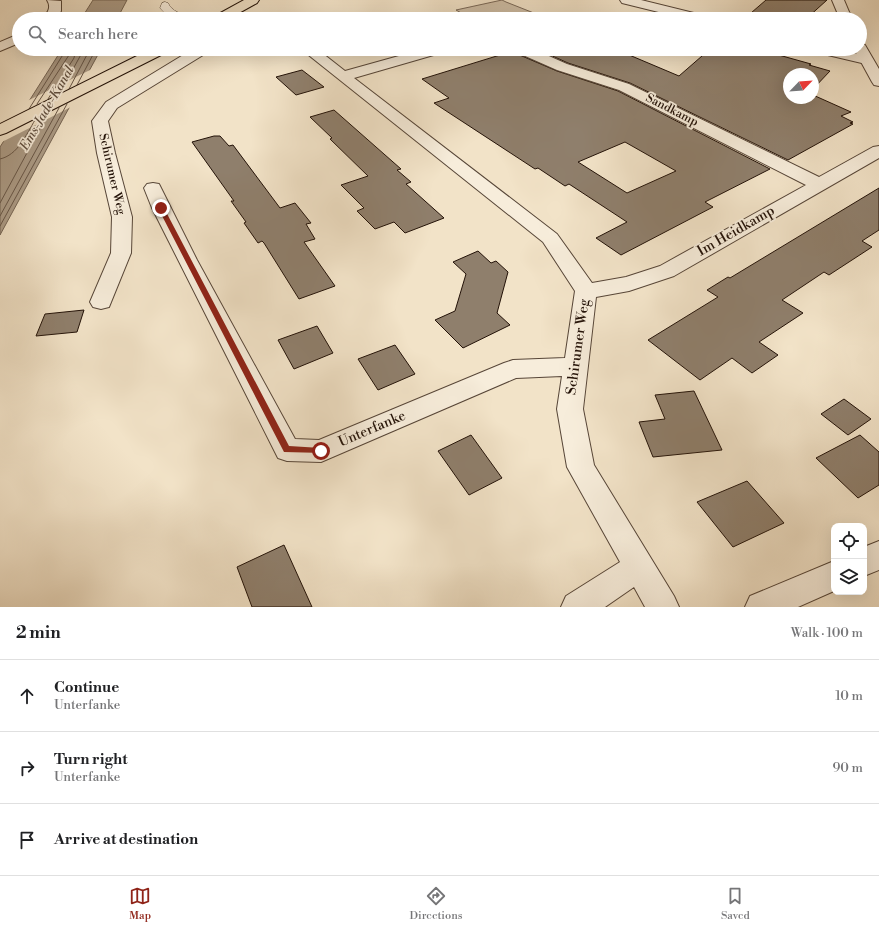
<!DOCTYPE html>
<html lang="en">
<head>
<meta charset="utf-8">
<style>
  body { margin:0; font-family:"Libre Bodoni",serif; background:#f6f6f6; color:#202124 }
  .controls { position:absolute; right:12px; bottom:12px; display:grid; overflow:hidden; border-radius:8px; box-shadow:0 4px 16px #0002 }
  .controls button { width:36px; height:36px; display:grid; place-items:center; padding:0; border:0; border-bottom:1px solid #e0e0e0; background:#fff; color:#202124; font:20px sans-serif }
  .compass { position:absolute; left:783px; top:68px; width:36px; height:36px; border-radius:50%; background:#fff; box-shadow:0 4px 16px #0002; rotate:65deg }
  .stop { position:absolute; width:12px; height:12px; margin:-9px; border:3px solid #8f2418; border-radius:50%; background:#fff }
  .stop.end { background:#8f2418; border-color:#fff; box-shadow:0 1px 4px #0008 }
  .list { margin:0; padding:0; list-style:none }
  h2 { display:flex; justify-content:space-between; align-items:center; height:52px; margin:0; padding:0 16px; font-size:17px }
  h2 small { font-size:13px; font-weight:400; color:#757577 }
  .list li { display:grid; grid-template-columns:26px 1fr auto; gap:12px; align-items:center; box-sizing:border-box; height:72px; padding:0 16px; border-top:1px solid #e0e0e0 }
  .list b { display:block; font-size:15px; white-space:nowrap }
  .list p { margin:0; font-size:13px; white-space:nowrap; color:#757577 }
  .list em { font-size:13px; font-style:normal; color:#757577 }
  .icon { flex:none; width:22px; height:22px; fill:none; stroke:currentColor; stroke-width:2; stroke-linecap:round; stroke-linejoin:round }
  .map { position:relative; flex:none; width:879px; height:607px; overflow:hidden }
  .search { position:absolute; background:#fff; box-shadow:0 4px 16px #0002; left:12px; right:12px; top:12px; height:44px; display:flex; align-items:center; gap:10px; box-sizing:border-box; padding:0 14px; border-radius:22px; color:#757577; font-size:15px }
  .sheet { height:268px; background:#fff }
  nav { display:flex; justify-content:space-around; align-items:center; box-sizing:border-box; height:56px; border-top:1px solid #e0e0e0; background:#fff; font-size:11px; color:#757577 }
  nav a { display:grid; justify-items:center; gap:2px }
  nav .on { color:#8f2418 }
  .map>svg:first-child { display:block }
  .green { fill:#cfbfa7; stroke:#796858 }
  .water { fill:#ac9c87; stroke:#756554 }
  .pier { fill:#f2e3c8 }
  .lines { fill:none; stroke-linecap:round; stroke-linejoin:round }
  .shore { stroke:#685748; stroke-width:1 }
  .building { fill:#8f7f6c; stroke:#231208; fill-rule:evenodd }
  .service-casing { stroke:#574638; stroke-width:1 }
  .minor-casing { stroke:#574638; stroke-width:2 }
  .tertiary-casing { stroke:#574638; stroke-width:2 }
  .primary-casing { stroke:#231208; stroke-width:2 }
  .service { fill:#f7eddb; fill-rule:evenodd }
  .minor { fill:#f7eddb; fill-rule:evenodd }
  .tertiary { fill:#f7eddb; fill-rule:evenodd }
  .primary { fill:#f2e3c8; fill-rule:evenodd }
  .route { fill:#8f2418 }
  .labels { text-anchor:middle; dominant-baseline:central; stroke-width:3.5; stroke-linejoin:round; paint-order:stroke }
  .far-street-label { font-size:12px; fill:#231208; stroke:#f7eddb }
  .far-water-label { font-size:13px; font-style:italic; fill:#615041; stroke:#f7eddb }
  .street-label { font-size:14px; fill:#231208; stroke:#f7eddb }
</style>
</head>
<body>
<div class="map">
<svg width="879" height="607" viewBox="0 0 879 607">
  <rect width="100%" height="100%" fill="#f2e3c8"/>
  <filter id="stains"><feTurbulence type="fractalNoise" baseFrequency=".005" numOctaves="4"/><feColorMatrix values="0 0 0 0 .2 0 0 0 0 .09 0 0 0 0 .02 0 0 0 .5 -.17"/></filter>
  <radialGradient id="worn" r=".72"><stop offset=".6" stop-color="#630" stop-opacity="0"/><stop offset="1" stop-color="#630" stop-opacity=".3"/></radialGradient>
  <path class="green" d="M502,0L506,2L549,19H472L456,10Z"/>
  <path class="water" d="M93,0H127L117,19H81Z
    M62,49H101L0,235V147Z"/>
  <path class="pier" d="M92,69L71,107L0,143L27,101Z"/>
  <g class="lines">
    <path class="shore" d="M77,85L96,49
      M69,89L90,49
      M60,93L84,49
      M48,99L74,58L76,49
      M37,104L69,55L70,49
      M29,109L64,53L65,49
      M0,159C18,155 26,135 35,120
      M0,203L49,112
      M0,216L59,108
      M0,226L67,104"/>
  </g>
  <path class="building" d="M766,0H827L806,19H744Z
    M537,49H615L679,76L710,49H772L768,52L811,64L809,65L830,71L813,89V74H789V98H813V95L851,112L841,116L853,122L850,123L853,124L788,160L630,83L568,63Z
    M513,51L515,53L557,71L618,91L770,169L705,202L713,207L621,255L596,238L627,222L569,184L565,186L538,168L535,169L434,103L449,98L422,79ZM625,142L676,171L627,193L578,162Z
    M302,70L324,87L296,95L276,77Z
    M334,110L401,169L397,170L411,182L406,184L444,218L405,233L394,222L375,229L357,211L364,208L341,185L368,176L330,139L332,138L310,117Z
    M214,136H220L229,146L233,145L280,208L295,203L311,223L306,224L315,239L304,242L335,286L299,299L264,243L262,241L258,243L244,223L246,222L231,201H234L192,142Z
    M879,188V230L862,241L872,247L829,275L824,272L782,300L803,313L759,342L778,355L752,373L732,358L700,380L648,340L718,297L707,290L728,277L730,278Z
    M478,251L491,263L496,261L508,272L497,313L510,325L463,348L435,320L455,311L466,274L453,262Z
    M84,310L77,332L36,336L45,314Z
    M317,326L333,353L294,369L278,340Z
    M395,345L415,374L378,390L358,359Z
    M694,391L722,450L653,457L639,422L665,419L655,395Z
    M844,399L871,419L848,435L821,414Z
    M471,435L502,478L469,495L438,451Z
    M860,435L879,452V485L858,498L816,458Z
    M747,481L784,523L733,547L697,502Z
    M284,545L312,607H252L237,567Z"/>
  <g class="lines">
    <g class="service-casing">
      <path id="service" d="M165,2L168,3C172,12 182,14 191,17L193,19C180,19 169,19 160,8L162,3Z"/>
    </g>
    <g class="minor-casing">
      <path id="minor" d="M47,0L61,1V11L56,19H43C47,13 52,8 47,0Z
        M620,0H641L706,16L708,19H687L622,3Z
        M19,34V43L0,51V42Z
        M193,49H210L208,52L117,108L108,121L115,153L132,217L131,253L109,307L101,309L93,307L90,302L111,253L112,217L97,153L92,121L106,102Z
        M301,49H317L345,71L424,49H446L444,52L354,78L557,234L592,283L626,277L660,266L806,185L619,90L557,70L516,52L514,49H533L567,64L629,84L819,177L873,147L879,146V158L674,276L629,291L596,297L583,409L594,465L674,596L679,607H645L634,587L605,607H561L566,596L620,562L567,467L557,409L562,376L516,378L321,462L287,461L278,458L152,208L144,188L147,184L153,183L159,184L197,260L295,439L319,440L504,363L513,360L565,358L575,291L543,242Z
        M813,49H837L871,57L873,60L871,63L866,64L815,52Z
        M879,541V570L864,576V547Z
        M834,561V591L798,607H745L750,596Z"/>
    </g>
    <g class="tertiary-casing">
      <path id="tertiary" d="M832,0H844L852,19H840Z
        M860,44L865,45L879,69V86L874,85L872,82L854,49H860Z"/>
    </g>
    <g class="primary-casing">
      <path id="primary" d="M244,0H259L257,3L228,19H213L215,16Z
        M151,49H169L167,52L6,133L0,135V124Z"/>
    </g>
    <use href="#service" class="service"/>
    <use href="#minor" class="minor"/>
    <use href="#tertiary" class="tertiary"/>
    <use href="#primary" class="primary"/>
  </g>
  <path class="route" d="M159,207L164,208L289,446L321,448L324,449V453L284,452L158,208Z"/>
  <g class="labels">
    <g class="far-street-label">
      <text transform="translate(672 110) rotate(27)">Sandkamp</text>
      <text transform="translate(112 174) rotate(77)">Schirumer Weg</text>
    </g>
    <g class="far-water-label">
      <text transform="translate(47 108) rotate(-60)">Ems-Jade-Kanal</text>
    </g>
    <g class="street-label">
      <text transform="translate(736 231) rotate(-30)">Im Heidkamp</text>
      <text transform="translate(578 347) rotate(-82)">Schirumer Weg</text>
      <text transform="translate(372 429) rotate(-23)">Unterfanke</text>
    </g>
  </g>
  <rect width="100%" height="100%" filter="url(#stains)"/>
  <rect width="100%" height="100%" fill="url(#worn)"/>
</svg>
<div class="controls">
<button><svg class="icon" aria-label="locate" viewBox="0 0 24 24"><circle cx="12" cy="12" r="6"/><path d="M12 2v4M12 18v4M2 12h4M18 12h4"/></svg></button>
<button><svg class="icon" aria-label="layers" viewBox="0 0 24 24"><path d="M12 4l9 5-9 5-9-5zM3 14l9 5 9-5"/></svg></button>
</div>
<svg class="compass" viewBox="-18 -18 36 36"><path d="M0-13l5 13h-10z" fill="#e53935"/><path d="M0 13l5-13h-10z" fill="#757577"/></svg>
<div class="stop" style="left:321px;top:451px"></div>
<div class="stop end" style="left:161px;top:208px"></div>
<div class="search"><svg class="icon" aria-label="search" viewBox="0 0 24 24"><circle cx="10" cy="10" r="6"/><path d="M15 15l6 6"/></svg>Search here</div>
</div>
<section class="sheet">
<h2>2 min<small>Walk · 100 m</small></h2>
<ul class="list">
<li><svg class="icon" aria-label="ahead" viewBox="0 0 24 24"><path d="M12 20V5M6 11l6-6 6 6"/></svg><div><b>Continue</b><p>Unterfanke</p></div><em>10 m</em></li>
<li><svg class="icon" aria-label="right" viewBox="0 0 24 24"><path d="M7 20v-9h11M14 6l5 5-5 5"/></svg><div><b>Turn right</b><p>Unterfanke</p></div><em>90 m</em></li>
<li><svg class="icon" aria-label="arrive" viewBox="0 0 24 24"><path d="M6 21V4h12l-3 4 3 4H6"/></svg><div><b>Arrive at destination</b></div></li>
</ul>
</section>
<nav>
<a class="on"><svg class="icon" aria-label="map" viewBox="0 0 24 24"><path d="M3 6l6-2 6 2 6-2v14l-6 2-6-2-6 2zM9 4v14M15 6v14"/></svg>Map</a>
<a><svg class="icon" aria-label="directions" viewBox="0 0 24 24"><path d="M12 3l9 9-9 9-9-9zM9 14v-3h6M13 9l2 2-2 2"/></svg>Directions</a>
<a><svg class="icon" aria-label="saved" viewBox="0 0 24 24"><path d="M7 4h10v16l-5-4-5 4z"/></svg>Saved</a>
</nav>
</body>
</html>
